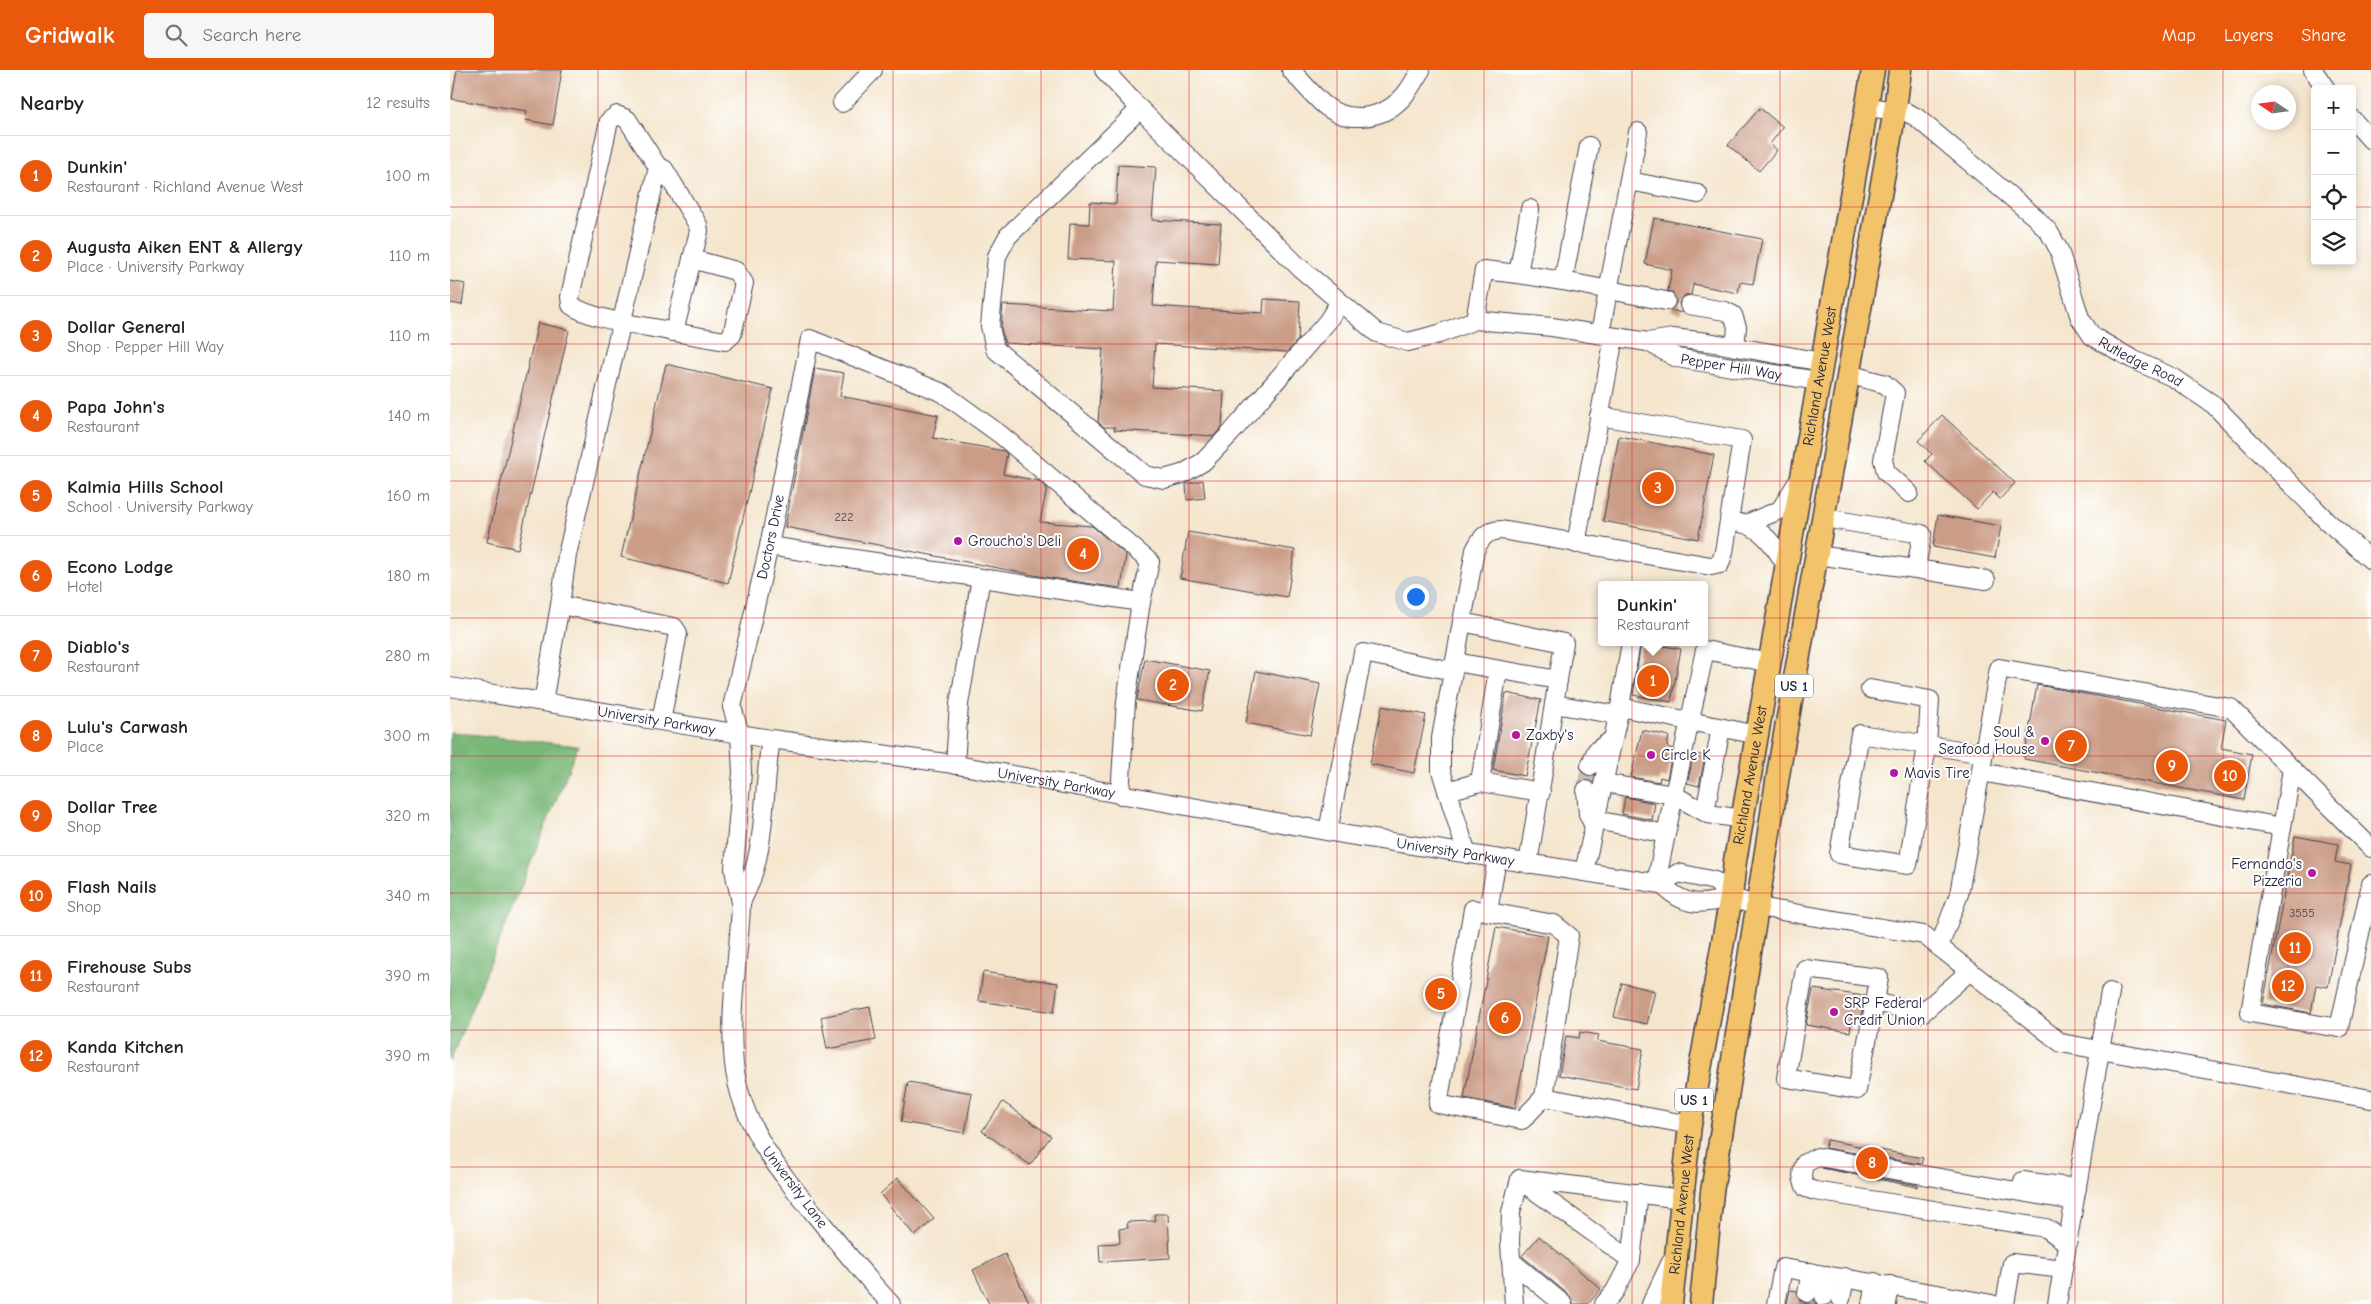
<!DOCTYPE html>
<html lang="en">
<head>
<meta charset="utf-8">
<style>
  body { margin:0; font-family:"Comic Neue",sans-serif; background:#f6f6f6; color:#222 }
  .controls { position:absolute; right:15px; top:15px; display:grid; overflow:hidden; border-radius:5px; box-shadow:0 2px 8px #0003 }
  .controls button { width:45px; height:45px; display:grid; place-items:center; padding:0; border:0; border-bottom:1px solid #e0e0e0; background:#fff; color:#222; font:25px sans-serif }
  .compass { position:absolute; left:1801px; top:15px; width:45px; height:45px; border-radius:50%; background:#fff; box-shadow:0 2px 8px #0003; rotate:283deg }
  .you { position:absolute; left:965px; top:526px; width:18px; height:18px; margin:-12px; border:4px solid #fff; border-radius:50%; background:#1a73e8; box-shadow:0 0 0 8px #1a73e833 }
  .badge { display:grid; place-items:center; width:32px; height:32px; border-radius:50%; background:#ea580c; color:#fff; font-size:16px; font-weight:700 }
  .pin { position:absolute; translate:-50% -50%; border:2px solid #fff; box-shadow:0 1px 5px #0006 }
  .popup { position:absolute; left:1148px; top:511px; width:110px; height:65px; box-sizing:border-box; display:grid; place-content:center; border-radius:5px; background:#fff; filter:drop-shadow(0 1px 4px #0005); font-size:16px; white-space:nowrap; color:#767676 }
  .popup b { font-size:19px; color:#222 }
  .popup::after { content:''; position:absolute; left:50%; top:100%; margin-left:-10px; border:10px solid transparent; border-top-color:#fff }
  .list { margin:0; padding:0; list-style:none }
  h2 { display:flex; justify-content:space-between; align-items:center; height:65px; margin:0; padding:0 20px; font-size:21px }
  h2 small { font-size:16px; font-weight:400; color:#767676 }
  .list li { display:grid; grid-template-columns:32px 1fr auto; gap:15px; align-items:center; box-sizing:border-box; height:80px; padding:0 20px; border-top:1px solid #e0e0e0 }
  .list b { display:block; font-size:19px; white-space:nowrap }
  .list p { margin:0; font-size:16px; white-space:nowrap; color:#767676 }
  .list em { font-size:16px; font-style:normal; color:#767676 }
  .icon { flex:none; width:28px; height:28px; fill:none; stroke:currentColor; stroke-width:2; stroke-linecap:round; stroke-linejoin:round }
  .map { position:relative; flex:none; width:1921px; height:1234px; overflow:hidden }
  header { display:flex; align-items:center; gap:30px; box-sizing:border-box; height:70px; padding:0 25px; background:#ea580c; color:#fff }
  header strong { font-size:24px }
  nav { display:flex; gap:28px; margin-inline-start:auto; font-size:18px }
  .search { width:350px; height:45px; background:#f6f6f6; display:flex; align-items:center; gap:12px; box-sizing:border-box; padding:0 18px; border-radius:5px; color:#767676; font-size:19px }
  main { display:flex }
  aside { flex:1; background:#fff }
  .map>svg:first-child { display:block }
  .forest { fill:#7ab878; stroke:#4e6d5a }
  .building { fill:#cb9d87 }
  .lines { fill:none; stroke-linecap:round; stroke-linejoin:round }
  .minor-tunnel { stroke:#cabeaf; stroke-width:18; stroke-dasharray:18 9; stroke-linecap:butt }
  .minor-casing { stroke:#423f51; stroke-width:20 }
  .major-casing { stroke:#423f51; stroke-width:25 }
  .minor { stroke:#fff; stroke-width:18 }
  .major { stroke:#f2c36a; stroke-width:22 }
  .grid { fill:none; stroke:#d62828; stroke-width:1; stroke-opacity:0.55 }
  .poi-dot { fill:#b5179e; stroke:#fff; stroke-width:2 }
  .labels { text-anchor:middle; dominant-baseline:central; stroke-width:4; stroke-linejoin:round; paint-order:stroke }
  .number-label { font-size:12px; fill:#4c414e }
  .shield { fill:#fff; stroke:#646476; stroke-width:1 }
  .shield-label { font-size:14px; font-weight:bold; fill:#22223b }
  .street-label { font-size:15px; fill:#22223b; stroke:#fff }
  .poi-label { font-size:15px; fill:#22223b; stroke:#fff; text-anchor:start }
</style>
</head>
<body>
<header>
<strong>Gridwalk</strong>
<div class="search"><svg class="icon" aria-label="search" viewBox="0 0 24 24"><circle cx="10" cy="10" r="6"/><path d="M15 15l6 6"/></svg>Search here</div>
<nav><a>Map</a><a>Layers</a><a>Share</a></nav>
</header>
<main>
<aside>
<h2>Nearby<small>12 results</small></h2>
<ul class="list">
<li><span class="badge">1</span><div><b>Dunkin'</b><p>Restaurant · Richland Avenue West</p></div><em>100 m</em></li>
<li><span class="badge">2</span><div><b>Augusta Aiken ENT &amp; Allergy</b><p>Place · University Parkway</p></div><em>110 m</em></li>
<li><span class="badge">3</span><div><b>Dollar General</b><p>Shop · Pepper Hill Way</p></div><em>110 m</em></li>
<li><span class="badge">4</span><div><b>Papa John's</b><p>Restaurant</p></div><em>140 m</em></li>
<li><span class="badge">5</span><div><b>Kalmia Hills School</b><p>School · University Parkway</p></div><em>160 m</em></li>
<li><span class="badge">6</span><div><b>Econo Lodge</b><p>Hotel</p></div><em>180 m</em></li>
<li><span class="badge">7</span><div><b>Diablo's</b><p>Restaurant</p></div><em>280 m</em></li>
<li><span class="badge">8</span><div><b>Lulu's Carwash</b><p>Place</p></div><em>300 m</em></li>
<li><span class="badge">9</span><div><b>Dollar Tree</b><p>Shop</p></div><em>320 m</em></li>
<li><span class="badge">10</span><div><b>Flash Nails</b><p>Shop</p></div><em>340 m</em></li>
<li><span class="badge">11</span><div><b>Firehouse Subs</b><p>Restaurant</p></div><em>390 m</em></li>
<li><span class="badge">12</span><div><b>Kanda Kitchen</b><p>Restaurant</p></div><em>390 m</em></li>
</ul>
</aside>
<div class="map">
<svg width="1921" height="1234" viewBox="0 0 1921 1234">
  <rect width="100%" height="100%" fill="#fff"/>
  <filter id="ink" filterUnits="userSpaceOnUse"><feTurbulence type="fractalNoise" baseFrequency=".02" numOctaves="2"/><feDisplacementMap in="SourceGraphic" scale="10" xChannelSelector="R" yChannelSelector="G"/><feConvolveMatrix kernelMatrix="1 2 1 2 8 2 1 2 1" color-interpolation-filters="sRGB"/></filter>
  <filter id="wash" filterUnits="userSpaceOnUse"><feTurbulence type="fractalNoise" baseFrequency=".0096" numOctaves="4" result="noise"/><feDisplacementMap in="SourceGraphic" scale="20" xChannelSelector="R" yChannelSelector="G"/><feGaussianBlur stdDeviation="1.12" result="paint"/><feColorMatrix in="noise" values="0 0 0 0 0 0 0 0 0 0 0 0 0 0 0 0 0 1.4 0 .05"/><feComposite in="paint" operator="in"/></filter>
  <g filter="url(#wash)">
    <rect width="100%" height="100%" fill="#f4e5cc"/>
    <path class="forest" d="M0,662L128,676L0,992Z"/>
    <g id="blocks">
      <path class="building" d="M7,0H112L103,55L75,50L77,41L2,29Z
        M1310,38L1333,57L1320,74L1327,80L1309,101L1278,75Z
        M668,95L706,97L702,150L771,154L768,194L706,190L703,236L813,243L814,229L850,231L848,270L837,282L705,274L702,317L774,321L772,357L764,366L664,360L665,357H654L648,352L653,279L555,273L551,259L553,235L663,241L666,191L618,189L620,153L639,154L640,132L666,134Z
        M1204,148L1312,169L1303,214L1290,212L1288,223L1243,214L1241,225H1235L1229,233L1232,243L1220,240L1226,233L1223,223L1218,221L1222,200L1195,194Z
        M0,211L15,214L12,235L0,233Z
        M88,253L119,260L68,479L37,472Z
        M216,294L323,319L278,513L171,487Z
        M365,298L394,303L390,326L488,345L483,368L554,381L557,384L553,404L589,411L597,418L590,452L642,456L676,485L671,518L600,508L335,457Z
        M1492,345L1565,413L1550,429L1543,422L1527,439L1475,391L1482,384L1468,371Z
        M1169,366L1264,385L1248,469L1153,451Z
        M753,410L755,428L737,430L736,414Z
        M1488,445L1551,456L1545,488L1483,477Z
        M738,462L845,480L837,527L730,508Z
        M1191,572L1231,579L1221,632L1183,625Z
        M695,589L760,601L752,641L687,630Z
        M806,601L870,614L860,665L796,653Z
        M1587,615L1776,650L1771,678L1802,684L1794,730L1574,689Z
        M1056,623L1091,630L1075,706L1043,700Z
        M932,636L976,645L964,703L920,694Z
        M1192,660L1219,666L1217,677L1223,679L1217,709L1210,707L1209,712L1181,707Z
        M1244,684L1255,686L1249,716L1237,713Z
        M1133,704L1144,705L1143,712L1132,710Z
        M1175,727L1205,733L1202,750L1172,744Z
        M1845,766L1888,774L1885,792L1901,795L1878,917L1866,915L1861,943L1813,934Z
        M1046,857L1098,866L1065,1038L1014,1028Z
        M533,902L608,913L604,942L529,931Z
        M1172,913L1205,921L1197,954L1164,947Z
        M1363,919L1415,926L1411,948L1402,947L1400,962L1356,955Z
        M420,937L426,970L377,979L371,947Z
        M1130,962L1149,965L1147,971L1193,979L1186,1019L1109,1005L1116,966L1129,968Z
        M458,1012L522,1023L515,1063L451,1052Z
        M553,1032L601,1066L580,1095L532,1061Z
        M1377,1070L1473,1088L1471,1094L1375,1078Z
        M1372,1098L1468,1115L1467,1117Z
        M448,1108L484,1149L465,1166L430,1124Z
        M704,1144H718L720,1188L650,1192L649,1174L670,1173L669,1159L678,1158L677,1152L705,1151Z
        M1089,1166L1151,1219L1138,1234H1123L1120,1226L1072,1186Z
        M555,1184L580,1234H539L523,1200Z
        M1340,1220L1347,1221L1350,1231L1356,1233L1364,1230L1367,1234H1337Z"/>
    </g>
  </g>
  <g filter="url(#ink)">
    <use href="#blocks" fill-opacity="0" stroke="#423f51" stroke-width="1"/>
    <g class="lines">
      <path class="minor-tunnel" d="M1136,720L1140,696"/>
      <g class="minor-casing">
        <g id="minor">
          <path d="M654,0L690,39L850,198L927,263L958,272L989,264L1025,250L1102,257L1198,272L1223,268L1258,272L1372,292"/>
          <path d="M841,0C851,11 862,24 873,34C896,54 931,50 951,29C960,21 964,10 971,0"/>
          <path d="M1863,0L1876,19"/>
          <path d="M392,33L423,0"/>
          <path id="s1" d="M1417,37L1456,42L1466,47L1585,147L1599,162L1609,180L1630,248L1642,266L1682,289L1724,308L1764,335L1877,451L1921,490"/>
          <path d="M690,39L558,166L547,186L540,256L545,279L695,405L714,409L732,404L753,392L781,363L877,252L890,232"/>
          <path d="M1902,49L1921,70"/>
          <path d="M1179,111L1248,124"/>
          <path d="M1080,139L1068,204L1113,211L1139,76"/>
          <path d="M1113,211L1216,231"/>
          <path d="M1239,235L1275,241L1283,245L1287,257L1285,277"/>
          <path d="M1025,250L1034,200L1068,204"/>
          <path d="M224,262L275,271L282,265L294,213L286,201L242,189"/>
          <path d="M1150,264L1188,62"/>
          <path id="s2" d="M1198,272L1227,288L1368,311"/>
          <path d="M1398,304L1435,314L1445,323L1433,390L1436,402L1459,423"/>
          <path d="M1290,453C1313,457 1326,478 1337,497"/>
          <path d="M1296,454L1330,440L1347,413"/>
          <path d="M1126,474L1164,267"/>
          <path d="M319,476L691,532L676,631L670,725"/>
          <path d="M1367,485L1466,499L1472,464L1374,448"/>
          <path d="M1466,499L1536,510"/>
          <path d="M110,535L117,485L208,97L177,49L167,45L159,51L120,227L121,235C141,250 198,256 224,262L249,161L248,155L214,99L208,97"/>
          <path d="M1012,552L1114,573L1078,794"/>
          <path d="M1005,592L1108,610"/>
          <path id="s3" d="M0,617L321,669L496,693L898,765L1211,814C1235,837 1251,836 1281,827"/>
          <path d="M1420,619L1480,630L1477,675L1458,795L1389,784L1410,664L1534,684"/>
          <path d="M93,632L110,535L224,557L228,563L211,651"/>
          <path d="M1104,634L1168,645"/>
          <path d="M1170,637L1181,572"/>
          <path d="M505,695L509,634L531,508"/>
          <path d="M1140,696L1146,681L1163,669"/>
          <path d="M1842,699L1800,943L1889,958L1921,814"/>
          <path d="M1531,702L1832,757"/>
          <path d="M1030,712L1048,600"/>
          <path d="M1154,713L1224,725L1206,813"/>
          <path d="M1136,720L1138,744L1144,756"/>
          <path d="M997,721L1030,712L1091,722"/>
          <path d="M1255,742L1271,658"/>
          <path d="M1293,749L1258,744L1224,725L1255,580L1321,593"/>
          <path d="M1146,750L1216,764"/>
          <path d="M878,761L913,583L1003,601"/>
          <path d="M1017,784L991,701V668L1025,480C1031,468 1036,461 1051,460L1261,496L1270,494L1274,482L1292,370L1149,346"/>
          <path d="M1134,802L1170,637L1308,665"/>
          <path d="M1211,814L1228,803L1265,811L1281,827L1308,837L1474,865L1611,973L1921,1029"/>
          <path d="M291,832C318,784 312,723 321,669"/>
          <path d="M1023,839L1104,854L1119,866L1094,1027L1072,1050L988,1034Z"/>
          <path d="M1038,841L1047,789"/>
          <path d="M1489,877L1509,824L1549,598L1781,638L1921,778"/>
          <path d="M1425,932L1407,1020L1336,1008L1355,899L1429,908L1425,932L1472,943L1520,901"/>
          <path d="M1094,1027L1240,1055"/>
          <path d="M1070,1109L1232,1129"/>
          <path d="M1070,1110L1181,1190"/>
          <path d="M1573,1111L1627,1118"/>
          <path d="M1617,1173L1596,1158L1365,1121L1356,1118C1351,1108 1351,1103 1355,1093L1368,1087L1624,1131"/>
          <path d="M1061,1191L1113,1234"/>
          <path d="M1357,1223L1361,1202"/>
          <path d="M1374,1226L1377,1205"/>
          <path d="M1391,1229L1395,1207"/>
          <path id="s4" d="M441,1234C415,1206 391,1177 367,1147C329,1101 291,1056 284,994C278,940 289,888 291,835C291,826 285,810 284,798L292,702L290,664L282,637L319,476L360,269L493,323L551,365L700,492L691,532"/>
          <path d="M1064,1234L1060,1173L1061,1142L1070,1109"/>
          <path d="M1154,1234L1165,1221L1181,1190L1189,1123"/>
          <path d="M1201,1234L1221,1192"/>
          <path d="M1326,1234L1333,1198L1487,1224"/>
          <path d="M1421,1234L1425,1212"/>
          <path d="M1437,1234L1440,1215"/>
          <path d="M1485,1234L1487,1224L1542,1234"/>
          <path d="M1555,1234L1562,1193L1613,1199"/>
          <path d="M1607,1234L1660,922"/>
        </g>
      </g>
      <g class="major-casing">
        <g id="major">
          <path id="s5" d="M1221,1234L1240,1055L1281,827L1285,791L1423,0"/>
          <path d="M1251,1234L1262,1122L1330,693L1445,40L1450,0"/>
        </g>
      </g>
      <use href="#minor" class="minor"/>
      <use href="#major" class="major"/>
    </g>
  </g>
  <path class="grid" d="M148,0V1234M296,0V1234M443,0V1234M591,0V1234M739,0V1234M887,0V1234M1034,0V1234M1182,0V1234M1330,0V1234M1478,0V1234M1625,0V1234M1773,0V1234M0,137H1865M1902,137H1921M0,274H1921M0,411H1921M0,548H1921M0,686H1921M0,823H1921M0,960H1921M0,1097H1921"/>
  <g class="poi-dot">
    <circle cx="508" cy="471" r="5"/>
    <circle cx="1066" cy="665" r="5"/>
    <circle cx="1595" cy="671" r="5"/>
    <circle cx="1201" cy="685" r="5"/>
    <circle cx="1444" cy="703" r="5"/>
    <circle cx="1862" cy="803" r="5"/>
    <circle cx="1384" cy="942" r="5"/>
  </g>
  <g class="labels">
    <g class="number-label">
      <text x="394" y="447">222</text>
      <text x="1852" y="843">3555</text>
    </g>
    <g class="shield">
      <rect x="1325" y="604.5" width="38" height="23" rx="4"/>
      <rect x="1225" y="1018.5" width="38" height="23" rx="4"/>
    </g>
    <g class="shield-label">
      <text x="1344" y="616">US 1</text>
      <text x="1244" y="1030">US 1</text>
    </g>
    <g class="street-label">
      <text stroke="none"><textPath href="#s1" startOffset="395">Rutledge Road</textPath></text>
      <text stroke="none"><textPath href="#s2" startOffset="88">Pepper Hill Way</textPath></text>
      <text stroke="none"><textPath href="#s5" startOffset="940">Richland Avenue West</textPath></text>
      <text stroke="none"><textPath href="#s4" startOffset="825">Doctors Drive</textPath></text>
      <text stroke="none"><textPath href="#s3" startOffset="209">University Parkway</textPath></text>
      <text stroke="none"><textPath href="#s5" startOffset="535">Richland Avenue West</textPath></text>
      <text stroke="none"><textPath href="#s3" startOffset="614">University Parkway</textPath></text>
      <text stroke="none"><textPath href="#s3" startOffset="1019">University Parkway</textPath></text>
      <text transform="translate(345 1117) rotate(53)">University Lane</text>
      <text stroke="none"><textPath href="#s5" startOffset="100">Richland Avenue West</textPath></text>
    </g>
    <g class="poi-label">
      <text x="518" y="471">Groucho's Deli</text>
      <text x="1585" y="662" text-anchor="end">Soul &amp;<tspan x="1585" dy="17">Seafood House</tspan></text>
      <text x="1076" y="665">Zaxby's</text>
      <text x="1211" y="685">Circle K</text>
      <text x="1454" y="703">Mavis Tire</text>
      <text x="1852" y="794" text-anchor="end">Fernando's<tspan x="1852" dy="17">Pizzeria</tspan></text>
      <text x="1394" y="933">SRP Federal<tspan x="1394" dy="17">Credit Union</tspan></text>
    </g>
  </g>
</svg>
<div class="controls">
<button>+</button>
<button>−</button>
<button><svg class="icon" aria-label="locate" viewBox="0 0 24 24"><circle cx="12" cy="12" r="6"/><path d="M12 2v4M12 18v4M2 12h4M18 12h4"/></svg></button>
<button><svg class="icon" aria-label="layers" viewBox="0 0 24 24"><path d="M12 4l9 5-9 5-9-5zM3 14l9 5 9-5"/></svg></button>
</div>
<svg class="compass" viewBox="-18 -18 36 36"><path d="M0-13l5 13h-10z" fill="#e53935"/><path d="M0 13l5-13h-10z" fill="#767676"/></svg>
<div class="you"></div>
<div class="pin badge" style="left:1203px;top:611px">1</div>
<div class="popup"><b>Dunkin'</b>Restaurant</div>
<div class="pin badge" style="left:723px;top:615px">2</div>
<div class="pin badge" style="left:1208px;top:418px">3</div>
<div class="pin badge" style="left:633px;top:484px">4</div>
<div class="pin badge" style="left:991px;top:924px">5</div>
<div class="pin badge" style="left:1055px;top:948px">6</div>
<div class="pin badge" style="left:1621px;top:676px">7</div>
<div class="pin badge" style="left:1422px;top:1093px">8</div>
<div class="pin badge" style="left:1722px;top:696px">9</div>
<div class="pin badge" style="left:1780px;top:706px">10</div>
<div class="pin badge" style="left:1845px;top:878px">11</div>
<div class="pin badge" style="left:1838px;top:916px">12</div>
</div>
</main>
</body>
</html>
